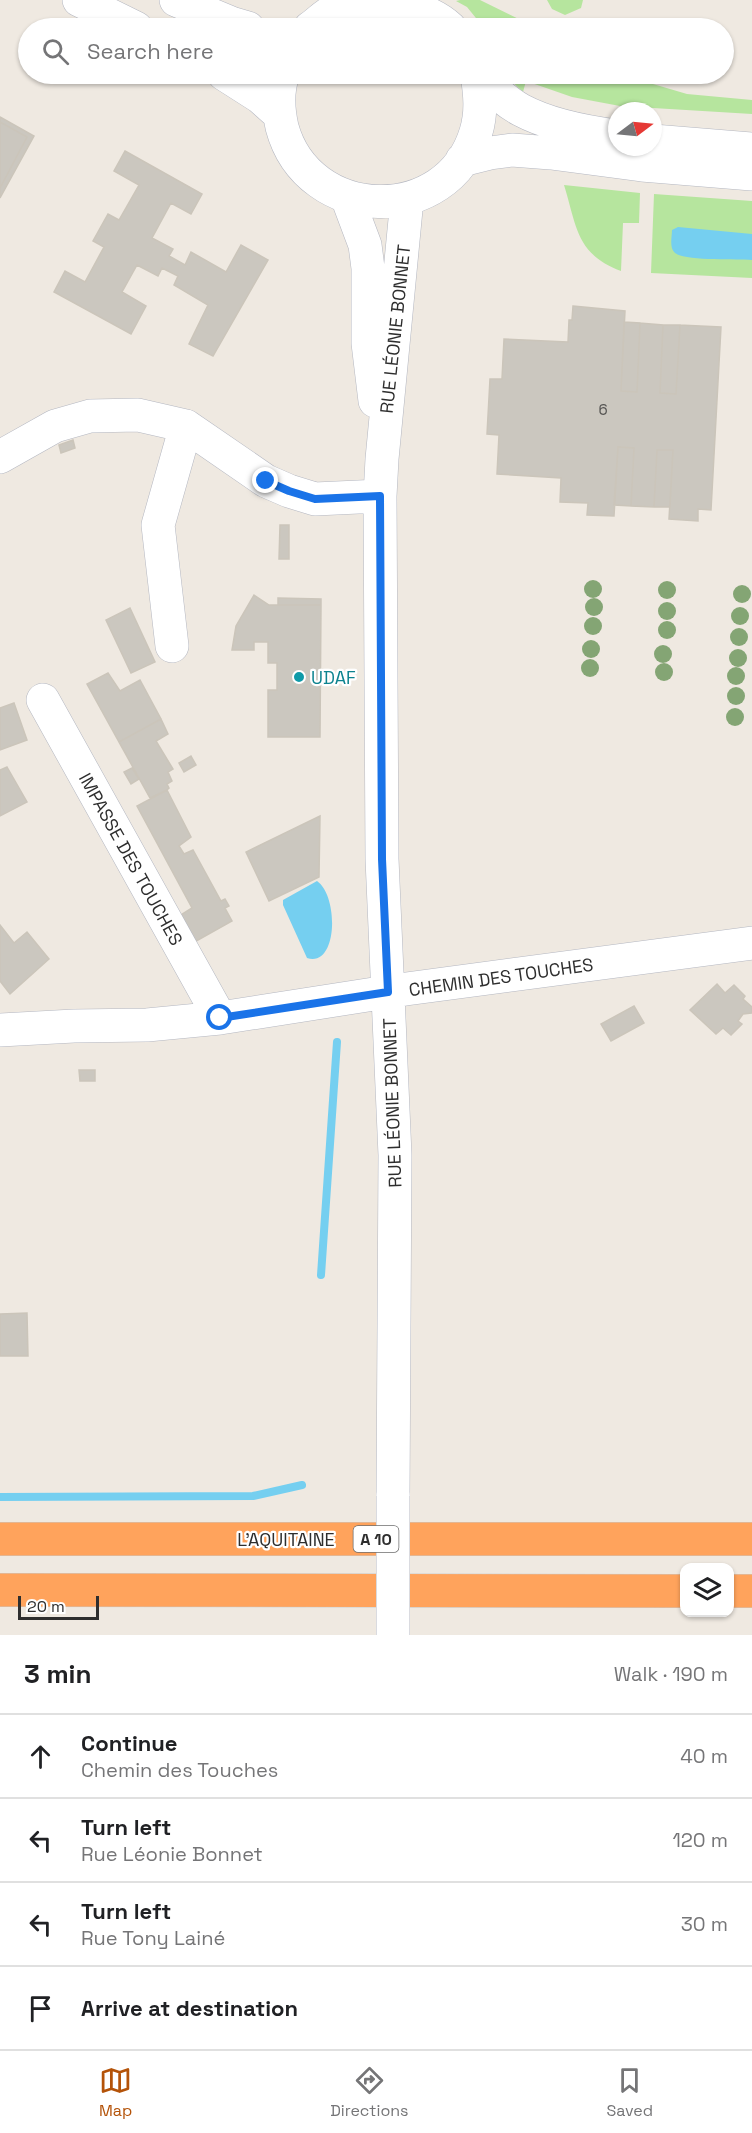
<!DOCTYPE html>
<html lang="en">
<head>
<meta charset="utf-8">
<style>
  body { margin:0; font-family:"Space Grotesk",sans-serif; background:#f2f2f2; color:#202124 }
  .controls { position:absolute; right:18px; bottom:18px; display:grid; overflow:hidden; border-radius:12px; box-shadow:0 2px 4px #0004 }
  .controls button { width:54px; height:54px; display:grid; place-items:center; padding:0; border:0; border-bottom:2px solid #e0e0e0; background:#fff; color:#202124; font:30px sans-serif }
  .compass { position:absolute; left:608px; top:102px; width:54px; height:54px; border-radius:50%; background:#fff; box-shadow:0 2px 4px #0004; rotate:74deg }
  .scale { position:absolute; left:18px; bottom:15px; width:81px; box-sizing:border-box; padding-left:6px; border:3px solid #2e2e2e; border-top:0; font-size:16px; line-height:21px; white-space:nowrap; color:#2e2e2e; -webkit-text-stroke:4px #fff; paint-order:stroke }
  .stop { position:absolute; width:18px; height:18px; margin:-14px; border:4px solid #1a73e8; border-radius:50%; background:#fff }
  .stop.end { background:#1a73e8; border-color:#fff; box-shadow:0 2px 6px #0008 }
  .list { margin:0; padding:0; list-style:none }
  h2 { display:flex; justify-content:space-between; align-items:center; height:78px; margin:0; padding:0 24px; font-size:26px }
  h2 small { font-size:20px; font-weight:400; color:#757577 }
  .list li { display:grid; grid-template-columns:39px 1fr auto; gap:18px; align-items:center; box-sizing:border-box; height:84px; padding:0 24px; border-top:2px solid #e0e0e0 }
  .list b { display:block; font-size:22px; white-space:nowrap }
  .list p { margin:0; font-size:20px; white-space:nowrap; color:#757577 }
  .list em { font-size:20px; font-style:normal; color:#757577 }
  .icon { flex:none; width:33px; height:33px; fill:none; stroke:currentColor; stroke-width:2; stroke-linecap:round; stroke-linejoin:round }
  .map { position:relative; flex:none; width:752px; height:1635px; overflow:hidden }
  .search { position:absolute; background:#fff; box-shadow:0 2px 4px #0004; left:18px; right:18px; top:18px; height:66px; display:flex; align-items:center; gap:15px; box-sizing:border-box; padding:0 21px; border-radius:33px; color:#757577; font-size:22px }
  .sheet { height:414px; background:#fff }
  nav { display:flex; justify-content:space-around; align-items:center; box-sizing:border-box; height:84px; border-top:2px solid #e0e0e0; background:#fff; font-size:16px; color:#757577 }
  nav a { display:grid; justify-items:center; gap:3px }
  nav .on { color:#b45309 }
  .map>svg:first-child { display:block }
  .green { fill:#b6e59e }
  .water { fill:#75cff0 }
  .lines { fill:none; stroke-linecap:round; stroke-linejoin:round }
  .stream { stroke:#75cff0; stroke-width:8 }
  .building { fill:#cbc7bf; stroke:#cbc5ba; stroke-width:1.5 }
  .minor-casing { stroke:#b4b7c1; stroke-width:34 }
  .highway-casing { stroke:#c9c9c9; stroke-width:34 }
  .minor { stroke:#fff; stroke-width:33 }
  .highway { stroke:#ffa35c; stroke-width:33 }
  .minor-bridge-casing { stroke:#b4b7c1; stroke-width:34; stroke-linecap:butt }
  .minor-bridge { stroke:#fff; stroke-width:33 }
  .tree { fill:#84a574 }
  .route { stroke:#1a73e8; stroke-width:8 }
  .culture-dot { fill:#0f9aa8; stroke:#fff; stroke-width:2 }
  .labels { text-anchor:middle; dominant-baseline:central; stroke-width:4.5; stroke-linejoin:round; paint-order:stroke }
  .number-label { font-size:15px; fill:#555452 }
  .shield { fill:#fff; stroke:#6d6d6d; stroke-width:1.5 }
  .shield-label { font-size:16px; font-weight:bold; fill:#2e2e2e }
  .street-label { font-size:18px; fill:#2e2e2e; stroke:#fff }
  .culture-label { font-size:18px; fill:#0d838f; stroke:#fff; text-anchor:start }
</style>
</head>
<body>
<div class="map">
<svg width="752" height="1635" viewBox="0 0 752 1635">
  <rect width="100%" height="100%" fill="#efe9e1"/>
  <path class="green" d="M460,0H480L537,28H484L467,7L456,1Z
    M547,0H583L581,8L565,15L552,9Z
    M504,74H619L687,94L752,100V114L620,106L572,97L526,81L523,92Z
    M564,185L640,193L639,223H623L621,271C576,254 577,227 564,185Z
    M654,194L752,201V278L651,273Z"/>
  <path class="water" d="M678,227L752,234V260C738,259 685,261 675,253C669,248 672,237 672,230Z
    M317,881C339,896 338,968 307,958L283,905V900Z"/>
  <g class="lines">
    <path class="stream" d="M321,1275L337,1042
      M0,1497L253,1496L302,1485"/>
  </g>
  <path class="building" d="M0,117L34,136L0,198V188L27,137L0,122Z
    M0,122L27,137L0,188Z
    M125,151L202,194L191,214L171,203L152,238L173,249L169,256L185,265L191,252L226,272L241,245L268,260L213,356L189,344L208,305L174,285L178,276L162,268L158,276L137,265L122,292L146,306L131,334L54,292L65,271L85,282L104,247L93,241L108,214L119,220L139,185L114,171Z
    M573,306L625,311L621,391L637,392L640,323L663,325L660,393L676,394L680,325L721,327L711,510L698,509V521L669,519L673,450H657L654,507L631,506L634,448L618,447L614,516L587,515L588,503L560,502L561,478L497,474L499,435L487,434L490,379H502L504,339L568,342L569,320H572Z
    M624,322L640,323L637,392L621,391Z
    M663,325H680L676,394L660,393Z
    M73,440L75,448L61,453L59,445Z
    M618,447L634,448L631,506L614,505Z
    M657,450H673L670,507H654Z
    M280,525H289V559H279Z
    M254,595L269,605H321L320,737H268V690H277V663H268V642H254V650H232L236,626Z
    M278,598L321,599V605H278Z
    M130,608L155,662L131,673L106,620Z
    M108,673L120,691L140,680L161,719L119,742L87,684Z
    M14,703L27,740L0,750V708Z
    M161,719L168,734L156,741L173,769L168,772L172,781L167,784L169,788L167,790L150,798L119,742Z
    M191,756L196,765L184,772L179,763Z
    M7,767L27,802L0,816V770Z
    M132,768L139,779L131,784L124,772Z
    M167,790L191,837L179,846L184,854L193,850L221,901L225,899L229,906L225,908L232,921L191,944L176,918L192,908L137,806Z
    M320,816L319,877L269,901L246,852Z
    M0,925L14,943L27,932L49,959L10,994L0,981Z
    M717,984L725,993L734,985L745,996L743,999L752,1007V1013L743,1014L738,1021L742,1024L731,1035L723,1028L716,1034L690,1010Z
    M634,1006L644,1023L611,1041L601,1024Z
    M79,1070H95V1081H80Z
    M27,1313L28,1356H0V1314Z"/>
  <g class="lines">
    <g class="minor-casing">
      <path id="minor" d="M79,0L136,28
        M176,0L231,23L248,28
        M310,28C316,24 322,18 328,14C365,0 420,0 450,28
        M224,74L260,97L279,114
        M283,74C277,91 278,109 282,127C308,224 448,227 476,132C482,112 480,94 477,74
        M477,74C491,87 504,101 521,110C549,125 586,132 617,136
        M653,141L752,149
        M462,160L490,153L512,150L551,153L642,165L752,174
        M347,197L365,245L368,268V343L375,401
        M0,457L55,426L90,416L138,415L186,426L266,481L289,491L315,499L380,496
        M172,646L158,525L186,426
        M43,700L220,1018
        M0,1030L74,1026L147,1025L220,1018L406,989L752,943
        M393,1496L395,1155L382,859L380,496L382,459L407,199"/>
    </g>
    <g class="highway-casing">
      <path id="highway" d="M0,1539H752
        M0,1590L684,1591
        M730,1591H752"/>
    </g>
    <use href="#minor" class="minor"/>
    <use href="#highway" class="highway"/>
    <g class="minor-bridge-casing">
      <path id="minor-bridge" d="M393,1635V1496"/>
    </g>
    <use href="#minor-bridge" class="minor-bridge"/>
  </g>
  <g class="tree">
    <circle cx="593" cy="589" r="9"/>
    <circle cx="667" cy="590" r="9"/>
    <circle cx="742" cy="594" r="9"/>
    <circle cx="594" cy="607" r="9"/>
    <circle cx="667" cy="611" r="9"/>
    <circle cx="740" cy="616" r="9"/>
    <circle cx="593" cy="626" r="9"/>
    <circle cx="667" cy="630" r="9"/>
    <circle cx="739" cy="637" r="9"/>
    <circle cx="591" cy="649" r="9"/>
    <circle cx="663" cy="654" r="9"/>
    <circle cx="738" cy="658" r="9"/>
    <circle cx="590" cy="668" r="9"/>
    <circle cx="664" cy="672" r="9"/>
    <circle cx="736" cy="676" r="9"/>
    <circle cx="736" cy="696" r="9"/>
    <circle cx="735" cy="717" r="9"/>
  </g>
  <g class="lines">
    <path class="route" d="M220,1018L388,992L382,859L380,496L315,499L289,491L266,481"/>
  </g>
  <circle class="culture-dot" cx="299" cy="677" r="6"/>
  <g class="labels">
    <g class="number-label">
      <text x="603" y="409">6</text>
    </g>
    <rect class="shield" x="353.5" y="1526" width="45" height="26" rx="4.5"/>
    <g class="shield-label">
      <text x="376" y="1539">A 10</text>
    </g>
    <g class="street-label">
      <text transform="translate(395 329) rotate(-84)">RUE LÉONIE BONNET</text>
      <text transform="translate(131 859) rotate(61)">IMPASSE DES TOUCHES</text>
      <text transform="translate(501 977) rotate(-8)">CHEMIN DES TOUCHES</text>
      <text transform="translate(392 1103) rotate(-92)">RUE LÉONIE BONNET</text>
      <text x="286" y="1539">L'AQUITAINE</text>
    </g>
    <g class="culture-label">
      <text x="311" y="677">UDAF</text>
    </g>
  </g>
</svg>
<div class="controls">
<button><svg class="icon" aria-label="layers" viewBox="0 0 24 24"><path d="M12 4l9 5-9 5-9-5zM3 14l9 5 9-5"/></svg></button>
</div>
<svg class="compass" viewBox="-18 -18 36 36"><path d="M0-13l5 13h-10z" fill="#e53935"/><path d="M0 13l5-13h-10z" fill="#757577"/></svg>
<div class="scale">20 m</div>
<div class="stop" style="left:220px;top:1018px"></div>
<div class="stop end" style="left:266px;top:481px"></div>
<div class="search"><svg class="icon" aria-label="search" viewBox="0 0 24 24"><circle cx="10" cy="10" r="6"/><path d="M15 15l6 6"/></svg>Search here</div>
</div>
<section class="sheet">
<h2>3 min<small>Walk · 190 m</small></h2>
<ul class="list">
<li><svg class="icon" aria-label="ahead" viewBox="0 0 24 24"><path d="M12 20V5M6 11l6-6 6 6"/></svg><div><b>Continue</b><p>Chemin des Touches</p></div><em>40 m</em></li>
<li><svg class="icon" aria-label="left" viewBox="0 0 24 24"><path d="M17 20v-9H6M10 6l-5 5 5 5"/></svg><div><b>Turn left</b><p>Rue Léonie Bonnet</p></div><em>120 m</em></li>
<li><svg class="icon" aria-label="left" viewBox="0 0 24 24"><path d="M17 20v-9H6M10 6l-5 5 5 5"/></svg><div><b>Turn left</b><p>Rue Tony Lainé</p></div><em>30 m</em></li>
<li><svg class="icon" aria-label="arrive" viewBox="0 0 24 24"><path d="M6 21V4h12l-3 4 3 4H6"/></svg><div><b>Arrive at destination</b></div></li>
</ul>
</section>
<nav>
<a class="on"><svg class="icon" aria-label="map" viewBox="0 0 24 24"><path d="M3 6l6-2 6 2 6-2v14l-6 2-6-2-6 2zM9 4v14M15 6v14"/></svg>Map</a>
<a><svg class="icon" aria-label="directions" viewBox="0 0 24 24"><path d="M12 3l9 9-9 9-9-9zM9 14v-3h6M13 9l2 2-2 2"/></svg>Directions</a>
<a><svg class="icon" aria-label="saved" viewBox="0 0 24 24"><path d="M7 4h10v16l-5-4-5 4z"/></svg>Saved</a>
</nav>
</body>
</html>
